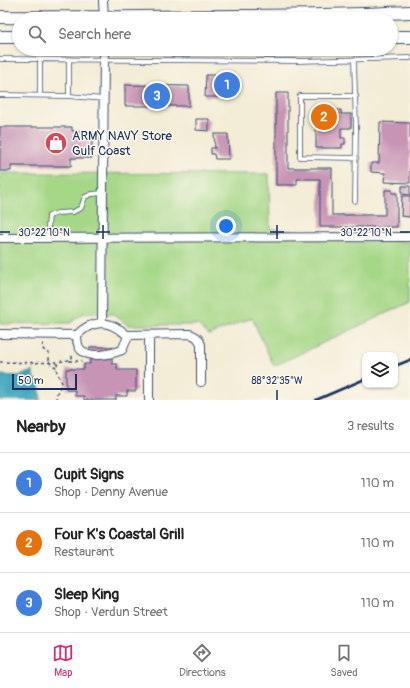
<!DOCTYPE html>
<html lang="en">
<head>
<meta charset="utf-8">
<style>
  body { margin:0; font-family:Pangolin,sans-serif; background:#f6f6f6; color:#222 }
  .controls { position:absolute; right:12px; bottom:12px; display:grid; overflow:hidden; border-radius:8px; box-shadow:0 1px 3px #0004 }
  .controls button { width:36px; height:36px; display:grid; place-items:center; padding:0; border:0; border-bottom:1px solid #e0e0e0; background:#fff; color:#222; font:20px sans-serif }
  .scale { position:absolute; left:12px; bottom:10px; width:65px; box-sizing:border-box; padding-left:4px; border:2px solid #1b2f5e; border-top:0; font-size:11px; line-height:14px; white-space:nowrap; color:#1b2f5e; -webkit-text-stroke:3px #fbf7ec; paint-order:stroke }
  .you { position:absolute; left:226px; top:226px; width:14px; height:14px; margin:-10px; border:3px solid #fff; border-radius:50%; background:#1a73e8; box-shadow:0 0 0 6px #1a73e833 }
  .badge { display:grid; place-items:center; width:26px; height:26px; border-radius:50%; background:#db2777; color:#fff; font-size:13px; font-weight:700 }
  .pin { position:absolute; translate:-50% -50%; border:2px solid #fff; box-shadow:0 1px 4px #0006 }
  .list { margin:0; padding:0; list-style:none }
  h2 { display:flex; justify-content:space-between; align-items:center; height:52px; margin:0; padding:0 16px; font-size:17px }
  h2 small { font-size:13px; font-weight:400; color:#767676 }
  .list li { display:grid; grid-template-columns:26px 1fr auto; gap:12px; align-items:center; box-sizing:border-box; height:60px; padding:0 16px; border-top:1px solid #e0e0e0 }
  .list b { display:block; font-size:15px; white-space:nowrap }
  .list p { margin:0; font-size:13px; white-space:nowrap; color:#767676 }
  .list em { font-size:13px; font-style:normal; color:#767676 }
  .icon { flex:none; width:22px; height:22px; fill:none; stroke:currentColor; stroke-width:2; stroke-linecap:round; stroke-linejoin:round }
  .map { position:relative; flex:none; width:410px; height:400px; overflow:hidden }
  .search { position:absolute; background:#fff; box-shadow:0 1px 3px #0004; left:12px; right:12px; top:12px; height:44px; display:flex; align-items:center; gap:10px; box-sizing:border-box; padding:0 14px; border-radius:22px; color:#767676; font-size:15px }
  .sheet { height:232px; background:#fff }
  nav { display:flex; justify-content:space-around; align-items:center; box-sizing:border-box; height:56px; border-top:1px solid #e0e0e0; background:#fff; font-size:11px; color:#767676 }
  nav a { display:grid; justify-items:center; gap:2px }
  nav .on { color:#db2777 }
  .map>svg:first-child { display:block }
  .green { fill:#a5d786; stroke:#608372 }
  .water { fill:#3fa9bf; stroke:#2d6c8e }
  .building { fill:#c794b5 }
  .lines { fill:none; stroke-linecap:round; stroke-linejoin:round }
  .service-casing { stroke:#3b4b70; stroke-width:5.5 }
  .minor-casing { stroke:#3b4b70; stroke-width:10 }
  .primary-casing { stroke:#3b4b70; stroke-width:14 }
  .path { stroke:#3b4b70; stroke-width:1.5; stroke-dasharray:3 3; stroke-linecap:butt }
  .service { stroke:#fff; stroke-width:4 }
  .minor { stroke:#fff; stroke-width:8 }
  .primary { stroke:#fff; stroke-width:12 }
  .rail { stroke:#1b2f5e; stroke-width:2.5 }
  .ticks { fill:none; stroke:#1b2f5e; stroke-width:1.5 }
  .labels { text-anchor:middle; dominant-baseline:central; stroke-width:3; stroke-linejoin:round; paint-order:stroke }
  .poi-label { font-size:13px; fill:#1b2f5e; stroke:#fbf7ec; text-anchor:start }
  .ticks-label { font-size:10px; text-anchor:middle; fill:#1b2f5e; stroke:#fbf7ec; stroke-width:3; stroke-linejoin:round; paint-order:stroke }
</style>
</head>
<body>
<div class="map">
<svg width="410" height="400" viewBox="0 0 410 400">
  <rect width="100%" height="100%" fill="#fbf7ec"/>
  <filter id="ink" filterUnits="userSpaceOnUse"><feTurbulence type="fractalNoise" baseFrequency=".025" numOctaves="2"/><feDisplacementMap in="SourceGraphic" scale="8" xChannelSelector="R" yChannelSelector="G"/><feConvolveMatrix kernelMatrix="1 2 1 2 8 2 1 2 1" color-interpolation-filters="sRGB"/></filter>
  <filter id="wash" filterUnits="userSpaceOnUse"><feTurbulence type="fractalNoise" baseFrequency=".012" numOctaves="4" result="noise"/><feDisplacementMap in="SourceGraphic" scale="16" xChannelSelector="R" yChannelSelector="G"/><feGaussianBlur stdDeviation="0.9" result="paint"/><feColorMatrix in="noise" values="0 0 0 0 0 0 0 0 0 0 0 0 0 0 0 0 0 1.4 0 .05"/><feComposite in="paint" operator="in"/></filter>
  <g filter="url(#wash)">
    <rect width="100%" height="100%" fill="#f3ecd6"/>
    <path class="green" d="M0,173L269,174L270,229L410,242V302L274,366L252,318L209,335L198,325H128L113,314L84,313L70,323L0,324Z"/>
    <path class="water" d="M33,371V376C41,382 39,390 41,400H0V375L18,376Z"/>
    <g id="blocks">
      <path class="building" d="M206,75H233V97H205Z
        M125,85L189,86V106H125Z
        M276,93H288V168H332V215H385V190H392V193H397V227H320V179H297V185H276Z
        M333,110H341V114H351V128H341V138H345V144H342V148H316V124H312V117H316V113L333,114Z
        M196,119H209V131L196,130Z
        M380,122L410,123V183L384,182L385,173L371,172V163H379Z
        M0,127H72V131H92V158H71V166H11V171H0Z
        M214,134H228L229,159H215L214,154H211V148H215Z
        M402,186H410V195L402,194Z
        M402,196H410V217L401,216Z
        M90,347H112V364H117V370H136V391H127V396H116V400H84V396H75V390H66V369H84V364H90Z"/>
    </g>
  </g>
  <g filter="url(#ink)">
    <use href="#blocks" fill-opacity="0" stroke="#3b4b70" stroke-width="1"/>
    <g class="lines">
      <g class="service-casing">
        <path id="service" d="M0,59L298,61L410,58
          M40,59V95
          M354,60L356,128L355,201
          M0,95L69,96V59
          M69,96L104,99
          M356,96H300V157L356,158
          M47,238L49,216L58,213L73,212L81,208L85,197L92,194L103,193"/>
      </g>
      <g class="minor-casing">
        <path id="minor" d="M103,0L104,19
          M0,238L410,237
          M102,323L104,49
          M102,323C112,324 119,328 127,335V339L122,350C111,354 91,359 81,350C77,346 77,340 77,335C85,327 91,324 102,323Z
          M0,334L77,335
          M127,335L190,334C196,336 199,338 201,345V382
          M149,335V400"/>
      </g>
      <g class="primary-casing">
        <path id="primary" d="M0,17C78,18 156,17 234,16C293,16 351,15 410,12
          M0,37H19
          M391,37H410"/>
      </g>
      <path class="path" d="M43,343L42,348L45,351L49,353V362
        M69,361H82
        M0,362C14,362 63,365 72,358V353
        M49,362L52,365L56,367L58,366L56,362
        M56,400L57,393L62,383L57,372L56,367"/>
      <use href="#service" class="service"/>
      <use href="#minor" class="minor"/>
      <use href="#primary" class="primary"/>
      <path class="rail" d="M395,366L410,360
        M316,400L365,379"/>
    </g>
  </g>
  <path class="ticks" d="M103,225V239M277,225V239M0,232H10M96,232H110M270,232H284M400,232H410M277,390V400"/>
  <defs>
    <g id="shop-disc" transform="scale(1.15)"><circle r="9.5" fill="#d1495b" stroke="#fbf7ec"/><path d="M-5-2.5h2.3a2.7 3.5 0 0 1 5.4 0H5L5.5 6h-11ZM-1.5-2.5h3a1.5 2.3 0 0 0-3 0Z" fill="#fff"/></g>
  </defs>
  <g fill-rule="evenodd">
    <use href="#shop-disc" x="56" y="143"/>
  </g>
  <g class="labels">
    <g class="poi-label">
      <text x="72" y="136">ARMY NAVY Store<tspan x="72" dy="15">Gulf Coast</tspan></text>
    </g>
  </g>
  <g class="ticks-label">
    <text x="44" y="236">30°22'10"N</text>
    <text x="366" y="236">30°22'10"N</text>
    <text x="277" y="384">88°32'35"W</text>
  </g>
</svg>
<div class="controls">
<button><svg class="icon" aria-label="layers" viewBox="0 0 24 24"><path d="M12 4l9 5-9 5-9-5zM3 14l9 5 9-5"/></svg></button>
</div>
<div class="scale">50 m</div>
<div class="you"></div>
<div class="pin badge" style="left:227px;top:85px;background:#3f7fe0">1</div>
<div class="pin badge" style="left:324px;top:117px;background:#e8710a">2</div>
<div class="pin badge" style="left:157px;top:96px;background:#3f7fe0">3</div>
<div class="search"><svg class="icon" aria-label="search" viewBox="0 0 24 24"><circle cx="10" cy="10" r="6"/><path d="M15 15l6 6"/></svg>Search here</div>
</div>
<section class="sheet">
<h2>Nearby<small>3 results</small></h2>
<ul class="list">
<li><span class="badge" style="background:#3f7fe0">1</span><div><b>Cupit Signs</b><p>Shop · Denny Avenue</p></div><em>110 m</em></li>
<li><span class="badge" style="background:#e8710a">2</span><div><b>Four K's Coastal Grill</b><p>Restaurant</p></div><em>110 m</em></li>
<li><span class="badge" style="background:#3f7fe0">3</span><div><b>Sleep King</b><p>Shop · Verdun Street</p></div><em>110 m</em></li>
</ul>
</section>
<nav>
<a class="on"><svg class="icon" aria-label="map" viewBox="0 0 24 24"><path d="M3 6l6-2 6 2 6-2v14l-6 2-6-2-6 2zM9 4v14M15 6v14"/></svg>Map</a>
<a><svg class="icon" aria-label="directions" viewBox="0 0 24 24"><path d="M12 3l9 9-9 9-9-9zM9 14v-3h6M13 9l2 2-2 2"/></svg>Directions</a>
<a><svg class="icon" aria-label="saved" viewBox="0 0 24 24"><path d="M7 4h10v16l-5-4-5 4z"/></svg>Saved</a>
</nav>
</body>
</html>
